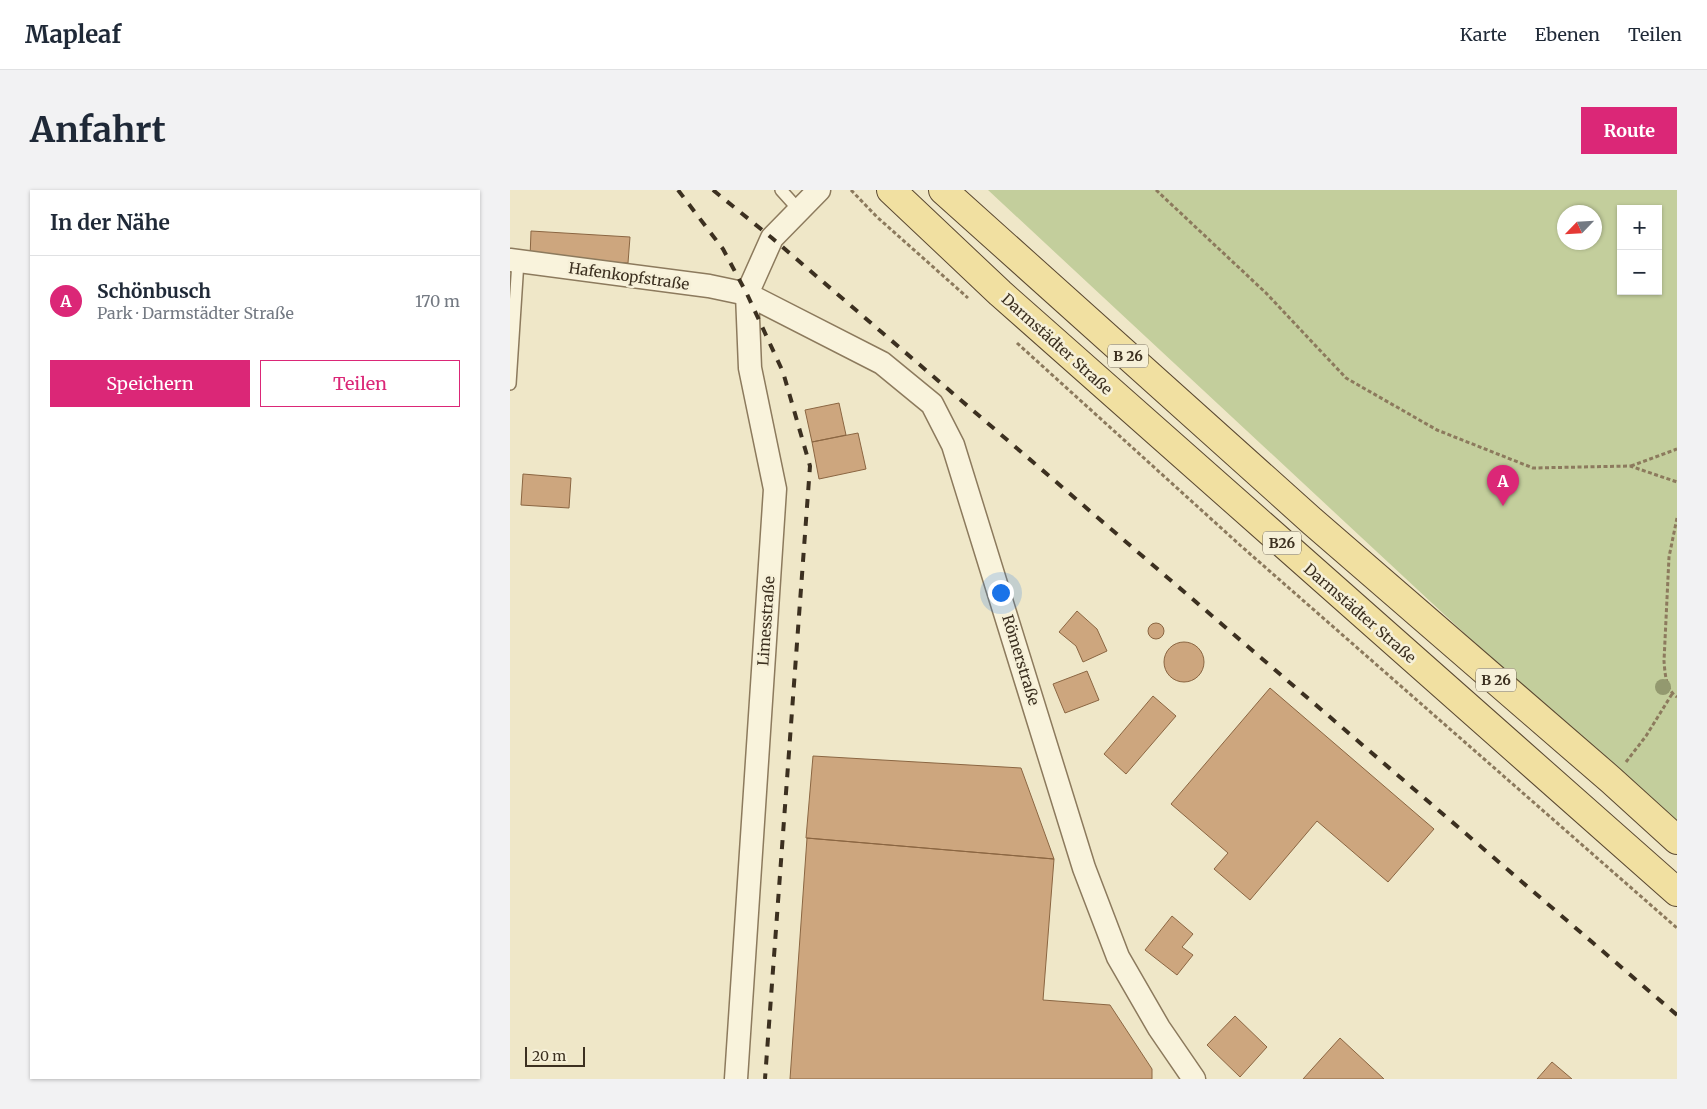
<!DOCTYPE html>
<html lang="de">
<head>
<meta charset="utf-8">
<style>
  body { margin:0; font-family:Merriweather,serif; background:#f2f2f3; color:#1f2937 }
  .controls { position:absolute; right:15px; top:15px; display:grid; overflow:hidden; border-radius:0px; box-shadow:0 1px 4px #0004 }
  .controls button { width:45px; height:45px; display:grid; place-items:center; padding:0; border:0; border-bottom:1px solid #e0e1e3; background:#fff; color:#1f2937; font:25px sans-serif }
  .compass { position:absolute; left:1047px; top:15px; width:45px; height:45px; border-radius:50%; background:#fff; box-shadow:0 1px 4px #0004; rotate:245deg }
  .scale { position:absolute; left:15px; bottom:12px; width:60px; box-sizing:border-box; padding-left:5px; border:2px solid #3c3020; border-top:0; font-size:14px; line-height:18px; white-space:nowrap; color:#3c3020; -webkit-text-stroke:4px #f6f0d8; paint-order:stroke }
  .you { position:absolute; left:490px; top:402px; width:18px; height:18px; margin:-12px; border:4px solid #fff; border-radius:50%; background:#1a73e8; box-shadow:0 0 0 8px #1a73e833 }
  .badge { display:grid; place-items:center; width:32px; height:32px; border-radius:50%; background:#db2777; color:#fff; font-size:16px; font-weight:700 }
  .pin { position:absolute; translate:-50% -41px; filter:drop-shadow(0 1px 2px #0008) }
  .pin::after { content:''; position:absolute; top:26px; width:18px; height:15px; background:inherit; clip-path:polygon(0 0,100% 0,50% 100%) }
  .list { margin:0; padding:0; list-style:none }
  h2 { display:flex; justify-content:space-between; align-items:center; height:65px; margin:0; padding:0 20px; font-size:21px }
  h2 small { font-size:16px; font-weight:400; color:#747a83 }
  .list li { display:grid; grid-template-columns:32px 1fr auto; gap:15px; align-items:center; box-sizing:border-box; height:90px; padding:0 20px; border-top:1px solid #e0e1e3 }
  .list b { display:block; font-size:19px; white-space:nowrap }
  .list p { margin:0; font-size:16px; white-space:nowrap; color:#747a83 }
  .list em { font-size:16px; font-style:normal; color:#747a83 }
  .actions { display:flex; gap:10px; padding:15px 20px }
  .actions a { flex:1; padding:11px 0; border:1px solid #db2777; border-radius:0px; text-align:center; font-size:18px; color:#db2777 }
  .actions .main { background:#db2777; color:#fff }
  .map { position:relative; flex:none; width:1167px; height:889px; overflow:hidden; border-radius:0px }
  header { display:flex; align-items:center; gap:30px; box-sizing:border-box; height:70px; padding:0 25px; background:#fff; border-bottom:1px solid #e0e1e3 }
  header strong { font-size:24px }
  nav { display:flex; gap:28px; margin-inline-start:auto; font-size:18px }
  .intro { display:flex; align-items:center; justify-content:space-between; box-sizing:border-box; height:120px; padding:0 30px }
  h1 { margin:0; font-size:35px }
  .button { padding:12px 22px; border-radius:0px; background:#db2777; color:#fff; font-size:18px; font-weight:700 }
  main { display:flex; gap:30px; padding:0 30px }
  aside { flex:1; background:#fff; border-radius:0px; box-shadow:0 1px 4px #0004 }
  .map>svg:first-child { display:block }
  .green { fill:#c3ce9c; fill-rule:evenodd }
  .building { fill:#cda67e; stroke:#8b6642 }
  .lines { fill:none; stroke-linecap:round; stroke-linejoin:round }
  .service-casing { stroke:#8c7a5d; stroke-width:14 }
  .minor-casing { stroke:#8c7a5d; stroke-width:25 }
  .primary-casing { stroke:#5a4831; stroke-width:30 }
  .path { stroke:#8c7a5d; stroke-width:3; stroke-dasharray:4 2.5; stroke-linecap:butt }
  .service { stroke:#f9f3dc; stroke-width:11 }
  .minor { stroke:#f9f3dc; stroke-width:22 }
  .primary { stroke:#f1e0a1; stroke-width:28 }
  .rail { stroke:#3c3020; stroke-width:4; stroke-dasharray:9 9; stroke-linecap:butt }
  .tree { fill:#93996f }
  .labels { text-anchor:middle; dominant-baseline:central; stroke-width:5; stroke-linejoin:round; paint-order:stroke }
  .shield { fill:#f6f0d8; stroke:#746a57; stroke-width:1 }
  .shield-label { font-size:14px; font-weight:bold; fill:#3c3020 }
  .street-label { font-size:15px; fill:#3c3020; stroke:#f6f0d8 }
</style>
</head>
<body>
<header>
<strong>Mapleaf</strong>
<nav><a>Karte</a><a>Ebenen</a><a>Teilen</a></nav>
</header>
<div class="intro"><h1>Anfahrt</h1><a class="button">Route</a></div>
<main>
<aside>
<h2>In der Nähe<small></small></h2>
<ul class="list">
<li><span class="badge">A</span><div><b>Schönbusch</b><p>Park · Darmstädter Straße</p></div><em>170 m</em></li>
</ul>
<div class="actions"><a class="main">Speichern</a><a>Teilen</a></div>
</aside>
<div class="map">
<svg width="1167" height="889" viewBox="0 0 1167 889">
  <rect width="100%" height="100%" fill="#efe7c8"/>
  <path class="green" d="M478,0H1167V641ZM1111,19H1148V101H1111ZM1054,22H1084V52H1054Z"/>
  <path class="building" d="M21,41L120,47L118,73L20,68Z
    M329,213L336,245L302,252L295,220Z
    M348,243L356,279L309,289L302,252Z
    M13,284L61,288L59,318L11,315Z
    M567,421L587,439L597,461L573,472L566,456L549,442Z
    M638 441a8 8 0 1 1 16 0a8 8 0 1 1-16 0Z
    M654 472a20 20 0 1 1 40 0a20 20 0 1 1-40 0Z
    M577,481L589,510L555,523L543,494Z
    M760,498L924,639L878,692L807,631L740,710L704,679L718,663L661,614Z
    M643,506L666,526L616,584L594,564Z
    M303,566L511,578L544,669L296,648Z
    M297,648L544,669L533,810L600,815L642,879V889H280Z
    M662,726L683,744L672,757L683,765L667,785L635,760Z
    M725,826L757,857L730,887L697,855Z
    M830,848L874,889H793Z
    M1042,872L1062,889H1027Z"/>
  <g class="lines">
    <g class="service-casing">
      <path id="service" d="M271,0L289,20
        M0,194L8,71"/>
    </g>
    <g class="minor-casing">
      <path id="minor" d="M0,70L199,96L237,104L372,173L422,214L443,255L574,678L608,767L649,838L684,889
        M226,889L265,299L240,178L237,104L262,48L309,0"/>
    </g>
    <g class="primary-casing">
      <path id="primary" d="M381,0L490,103L1167,702
        M433,0L803,332L1101,590L1167,650"/>
    </g>
    <path class="path" d="M341,0L367,27L458,108
      M646,0L756,103L836,188L927,240L1023,278L1120,276L1167,292
      M507,153L731,356L1167,738
      M1121,276L1167,259
      M1167,328L1159,367L1154,471C1155,484 1156,500 1167,507
      M1116,572L1136,546L1162,504"/>
    <use href="#service" class="service"/>
    <use href="#minor" class="minor"/>
    <use href="#primary" class="primary"/>
    <path class="rail" d="M168,0L213,59L237,104L273,182L300,276L255,889
      M203,0L262,48L1167,825"/>
  </g>
  <circle class="tree" cx="1153" cy="497" r="8"/>
  <g class="labels">
    <g class="shield">
      <rect x="598" y="154.5" width="40" height="23" rx="4"/>
      <rect x="753" y="341.5" width="38" height="23" rx="4"/>
      <rect x="966" y="478.5" width="40" height="23" rx="4"/>
    </g>
    <g class="shield-label">
      <text x="618" y="166">B 26</text>
      <text x="772" y="353">B26</text>
      <text x="986" y="490">B 26</text>
    </g>
    <g class="street-label">
      <text transform="translate(119 86) rotate(8)">Hafenkopfstraße</text>
      <text transform="translate(547 154) rotate(42)">Darmstädter Straße</text>
      <text transform="translate(850 423) rotate(41)">Darmstädter Straße</text>
      <text transform="translate(256 431) rotate(-86)">Limesstraße</text>
      <text transform="translate(511 470) rotate(73)">Römerstraße</text>
    </g>
  </g>
</svg>
<div class="controls">
<button>+</button>
<button>−</button>
</div>
<svg class="compass" viewBox="-18 -18 36 36"><path d="M0-13l5 13h-10z" fill="#e53935"/><path d="M0 13l5-13h-10z" fill="#747a83"/></svg>
<div class="scale">20 m</div>
<div class="you"></div>
<div class="pin badge" style="left:993px;top:316px">A</div>
</div>
</main>
</body>
</html>
